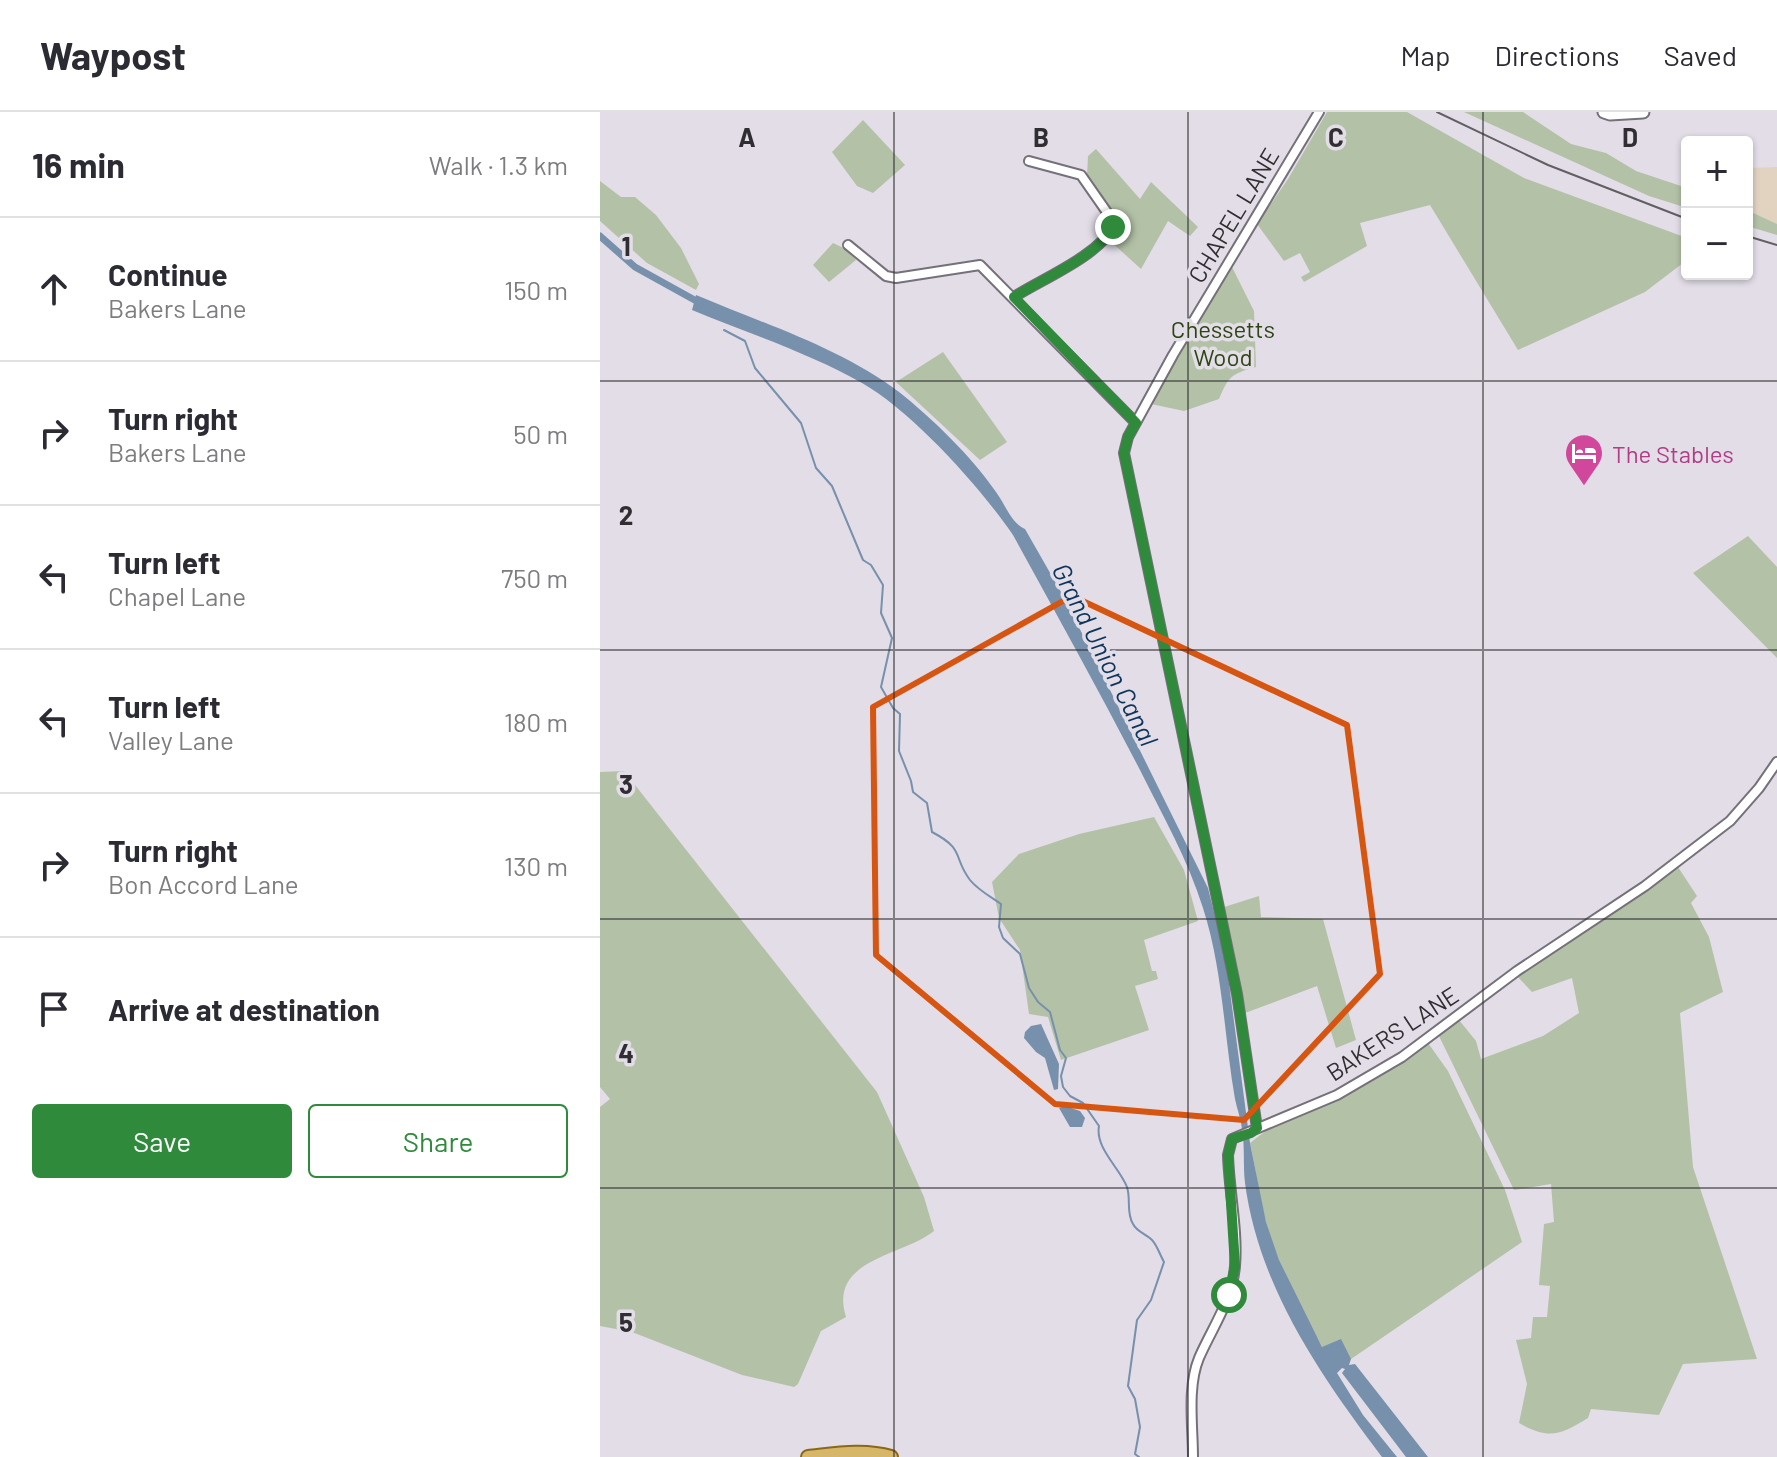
<!DOCTYPE html>
<html lang="en">
<head>
<meta charset="utf-8">
<style>
  body { margin:0; font-family:Barlow,sans-serif; background:#f2f2f3; color:#2b2b33 }
  .controls { position:absolute; right:24px; top:24px; display:grid; overflow:hidden; border-radius:8px; box-shadow:0 2px 6px #0004 }
  .controls button { width:72px; height:72px; display:grid; place-items:center; padding:0; border:0; border-bottom:2px solid #e1e1e2; background:#fff; color:#2b2b33; font:40px sans-serif }
  .stop { position:absolute; width:24px; height:24px; margin:-18px; border:6px solid #2f8a3c; border-radius:50%; background:#fff }
  .stop.end { background:#2f8a3c; border-color:#fff; box-shadow:0 2px 8px #0008 }
  .list { margin:0; padding:0; list-style:none }
  h2 { display:flex; justify-content:space-between; align-items:center; height:104px; margin:0; padding:0 32px; font-size:34px }
  h2 small { font-size:26px; font-weight:400; color:#7c7c81 }
  .list li { display:grid; grid-template-columns:52px 1fr auto; gap:24px; align-items:center; box-sizing:border-box; height:144px; padding:0 32px; border-top:2px solid #e1e1e2 }
  .list b { display:block; font-size:30px; white-space:nowrap }
  .list p { margin:0; font-size:26px; white-space:nowrap; color:#7c7c81 }
  .list em { font-size:26px; font-style:normal; color:#7c7c81 }
  .actions { display:flex; gap:16px; padding:24px 32px }
  .actions a { flex:1; padding:18px 0; border:2px solid #2f8a3c; border-radius:8px; text-align:center; font-size:28px; color:#2f8a3c }
  .actions .main { background:#2f8a3c; color:#fff }
  .icon { flex:none; width:44px; height:44px; fill:none; stroke:currentColor; stroke-width:2; stroke-linecap:round; stroke-linejoin:round }
  .map { position:relative; flex:none; width:1177px; height:1345px; overflow:hidden }
  header { display:flex; align-items:center; gap:48px; box-sizing:border-box; height:112px; padding:0 40px; background:#fff; border-bottom:2px solid #e1e1e2 }
  header strong { font-size:38px }
  nav { display:flex; gap:44px; margin-inline-start:auto; font-size:28px }
  main { display:flex }
  aside { flex:1; background:#fff }
  .map>svg:first-child { display:block }
  .industrial { fill:#e2d3c1 }
  .green { fill:#b3c2a7 }
  .water { fill:#7790ac }
  .lines { fill:none; stroke-linecap:round; stroke-linejoin:round }
  .stream { stroke:#7790ac; stroke-width:2 }
  .canal { stroke:#7790ac; stroke-width:7 }
  .street-casing { stroke:#757079; stroke-width:12 }
  .secondary-casing { stroke:#757079; stroke-width:15 }
  .primary-casing { stroke:#8a6815; stroke-width:16 }
  .street { stroke:#fff; stroke-width:8 }
  .secondary { stroke:#fff; stroke-width:11 }
  .primary { stroke:#d6b76a; stroke-width:12 }
  .rail { stroke:#615e64; stroke-width:2 }
  .route { stroke:#2f8a3c; stroke-width:10 }
  .marked { fill:none; stroke:#d65510; stroke-width:6; stroke-linejoin:round }
  .grid { fill:none; stroke:#302e32; stroke-width:2; stroke-opacity:0.55 }
  .labels { text-anchor:middle; dominant-baseline:central; stroke-width:7; stroke-linejoin:round; paint-order:stroke }
  .street-label { font-size:24px; fill:#302e32; stroke:#e2dde7 }
  .park-label { font-size:24px; fill:#2d4512; stroke:#e2dde7 }
  .hotel-label { font-size:24px; fill:#b23c85; stroke:#e2dde7; text-anchor:start }
  .water-label { font-size:26px; font-style:italic; fill:#0d345b; stroke:#e2dde7 }
  .grid-label { font-size:26px; text-anchor:middle; font-weight:bold; fill:#302e32; stroke:#e2dde7; stroke-width:7; stroke-linejoin:round; paint-order:stroke }
</style>
</head>
<body>
<header>
<strong>Waypost</strong>
<nav><a>Map</a><a>Directions</a><a>Saved</a></nav>
</header>
<main>
<aside>
<h2>16 min<small>Walk · 1.3 km</small></h2>
<ul class="list">
<li><svg class="icon" aria-label="ahead" viewBox="0 0 24 24"><path d="M12 20V5M6 11l6-6 6 6"/></svg><div><b>Continue</b><p>Bakers Lane</p></div><em>150 m</em></li>
<li><svg class="icon" aria-label="right" viewBox="0 0 24 24"><path d="M7 20v-9h11M14 6l5 5-5 5"/></svg><div><b>Turn right</b><p>Bakers Lane</p></div><em>50 m</em></li>
<li><svg class="icon" aria-label="left" viewBox="0 0 24 24"><path d="M17 20v-9H6M10 6l-5 5 5 5"/></svg><div><b>Turn left</b><p>Chapel Lane</p></div><em>750 m</em></li>
<li><svg class="icon" aria-label="left" viewBox="0 0 24 24"><path d="M17 20v-9H6M10 6l-5 5 5 5"/></svg><div><b>Turn left</b><p>Valley Lane</p></div><em>180 m</em></li>
<li><svg class="icon" aria-label="right" viewBox="0 0 24 24"><path d="M7 20v-9h11M14 6l5 5-5 5"/></svg><div><b>Turn right</b><p>Bon Accord Lane</p></div><em>130 m</em></li>
<li><svg class="icon" aria-label="arrive" viewBox="0 0 24 24"><path d="M6 21V4h12l-3 4 3 4H6"/></svg><div><b>Arrive at destination</b></div></li>
</ul>
<div class="actions"><a class="main">Save</a><a>Share</a></div>
</aside>
<div class="map">
<svg width="1177" height="1345" viewBox="0 0 1177 1345">
  <rect width="100%" height="100%" fill="#e2dde7"/>
  <path class="industrial" d="M1177,55V112L1147,98V56Z"/>
  <path class="green" d="M727,0H807L924,66L1087,126V148L1045,180L918,238L830,93L760,111L767,134L704,170L701,165L710,160L700,141L684,149L657,112L688,67Z
    M864,0H923L971,32L1006,41L1036,59L1087,76V96L1049,84Z
    M263,8L305,53L273,81L257,74L232,40Z
    M496,37L540,87L551,70L598,115L590,124L568,109L541,157L509,128L517,119V111L487,63L488,44Z
    M0,69L21,85H35L56,103L81,136L99,172L96,178L47,151L0,109Z
    M1147,98L1177,112V123L1147,114Z
    M233,131L248,138L256,148L229,170L213,153Z
    M631,153L654,199L656,255C631,262 629,264 619,287L584,299L551,292L582,234Z
    M343,240L407,330L380,348L296,270Z
    M1148,424L1177,455V546L1093,461Z
    M24,659L277,980L324,1085L334,1119C301,1145 228,1147 246,1205L221,1219L198,1272L194,1275L142,1263L32,1220L0,1214V995L10,987L0,975V660Z
    M554,705L584,758L598,809L544,828L552,859H556L558,867L535,874L549,918L461,948L448,905L429,902L420,838L399,806L392,770L419,742L479,722Z
    M1078,755L1097,784L1091,791L1109,825L1123,880L1080,901L1093,1055L1157,1247L1083,1252L1059,1303L991,1297L988,1306C960,1323 949,1328 919,1311L927,1272L916,1228L931,1226L933,1205H947L950,1174L939,1173L944,1112L954,1110L951,1072L914,1078L839,924L859,908L876,929L881,947L943,924L979,901L972,866L932,880L917,864Z
    M659,784L661,805L723,807L756,928L736,936L717,874L645,901L621,796Z
    M828,931L848,959L905,1078L922,1130L735,1258C709,1211 680,1162 666,1110C659,1084 656,1057 650,1031L667,1018L747,983Z"/>
  <path class="water" d="M96,183C162,211 241,236 299,280C332,306 372,345 396,380C405,392 411,411 425,417L465,487L608,776L626,849L650,1031L666,1110L679,1148L722,1235L741,1227L751,1247L749,1253L755,1252L828,1345H806L742,1261L745,1257L742,1256L737,1261L763,1303L797,1345H782C721,1264 659,1176 645,1071C643,1054 645,1035 642,1017C641,1007 637,997 635,987C624,924 623,858 603,796C588,748 563,704 540,658C499,579 456,501 413,423C380,375 313,300 262,271C209,241 148,221 92,198Z
    M441,912L459,952L458,977L454,978L445,946L436,940L424,926L425,920L431,914Z
    M465,994L480,999L485,1006L482,1015H470L459,996Z"/>
  <g class="lines">
    <path class="stream" d="M124,218L145,229L155,256L201,311L216,356L232,374L263,448L271,453L283,473L281,501L292,526L281,575L293,596L300,602L299,639L311,669L313,680L327,691L332,720C366,738 352,744 370,768C378,778 391,785 401,792L399,815L403,826L420,842L429,876L438,890L450,900L460,938L466,946L461,964L463,975L470,984L483,991L499,1014C495,1036 519,1055 527,1075C531,1087 526,1101 533,1112C537,1120 546,1122 552,1128C557,1133 560,1143 564,1150L551,1188L537,1208L528,1274L535,1287L540,1315L535,1342L539,1345"/>
    <path class="canal" d="M0,124L35,155L100,191"/>
    <g class="street-casing">
      <path id="street" d="M248,133L286,164L296,166L380,153L536,311
        M414,185C442,167 498,144 513,115L511,106L481,63L429,49
        M657,1016L637,882L524,341L528,325L573,243L719,0
        M593,1345C593,1314 587,1275 599,1246C612,1216 632,1189 635,1154C638,1118 629,1079 628,1043L632,1027L737,983L802,945L917,859L1045,774L1130,709L1159,676L1177,650"/>
    </g>
    <g class="secondary-casing">
      <path id="secondary" d="M1004,0L1010,2L1043,0"/>
    </g>
    <g class="primary-casing">
      <path id="primary" d="M208,1345C236,1342 264,1337 291,1345"/>
    </g>
    <use href="#street" class="street"/>
    <use href="#secondary" class="secondary"/>
    <use href="#primary" class="primary"/>
    <path class="rail" d="M837,0L948,53L1087,107
      M1147,124L1177,133"/>
  </g>
  <g class="lines">
    <path class="route" d="M513,115C497,145 442,167 414,185L536,311L528,325L524,341L637,882L657,1016L651,1021L632,1027L628,1043L635,1154L629,1183"/>
  </g>
  <path class="marked" d="M472,484L747,613L780,862L644,1008L455,992L276,843L273,595Z"/>
  <path class="grid" d="M294,0V1345M588,0V1345M883,0V1345M0,269H1177M0,538H1177M0,807H1177M0,1076H1177"/>
  <defs>
    <g id="hotel-pin" transform="scale(2)"><path d="M0 17L-7.5 6A9.5 9.5 0 1 1 7.5 6Z" fill="#d1479c" stroke="#e2dde7"/><path d="M-6-4.5h1.5V1H6V5H4.5V3h-9V5H-6ZM-4 0a1.8 1.8 0 1 1 3.6 0ZM.5 0V-2.5h3Q6-2.5 6 0Z" fill="#fff"/></g>
  </defs>
  <g fill-rule="evenodd">
    <use href="#hotel-pin" x="984" y="341"/>
  </g>
  <g class="labels">
    <g class="street-label">
      <text transform="translate(633 103) rotate(-59)">CHAPEL LANE</text>
      <text transform="translate(792 921) rotate(-33)">BAKERS LANE</text>
    </g>
    <g class="park-label">
      <text x="623" y="216">Chessetts<tspan x="623" dy="28">Wood</tspan></text>
    </g>
    <g class="hotel-label">
      <text x="1012" y="341">The Stables</text>
    </g>
    <g class="water-label">
      <text transform="translate(506 542) rotate(63)">Grand Union Canal</text>
    </g>
  </g>
  <g class="grid-label">
    <text x="147" y="35">A</text>
    <text x="441" y="35">B</text>
    <text x="736" y="35">C</text>
    <text x="1030" y="35">D</text>
    <text x="26" y="144">1</text>
    <text x="26" y="413">2</text>
    <text x="26" y="682">3</text>
    <text x="26" y="951">4</text>
    <text x="26" y="1220">5</text>
  </g>
</svg>
<div class="controls">
<button>+</button>
<button>−</button>
</div>
<div class="stop" style="left:629px;top:1183px"></div>
<div class="stop end" style="left:513px;top:115px"></div>
</div>
</main>
</body>
</html>
